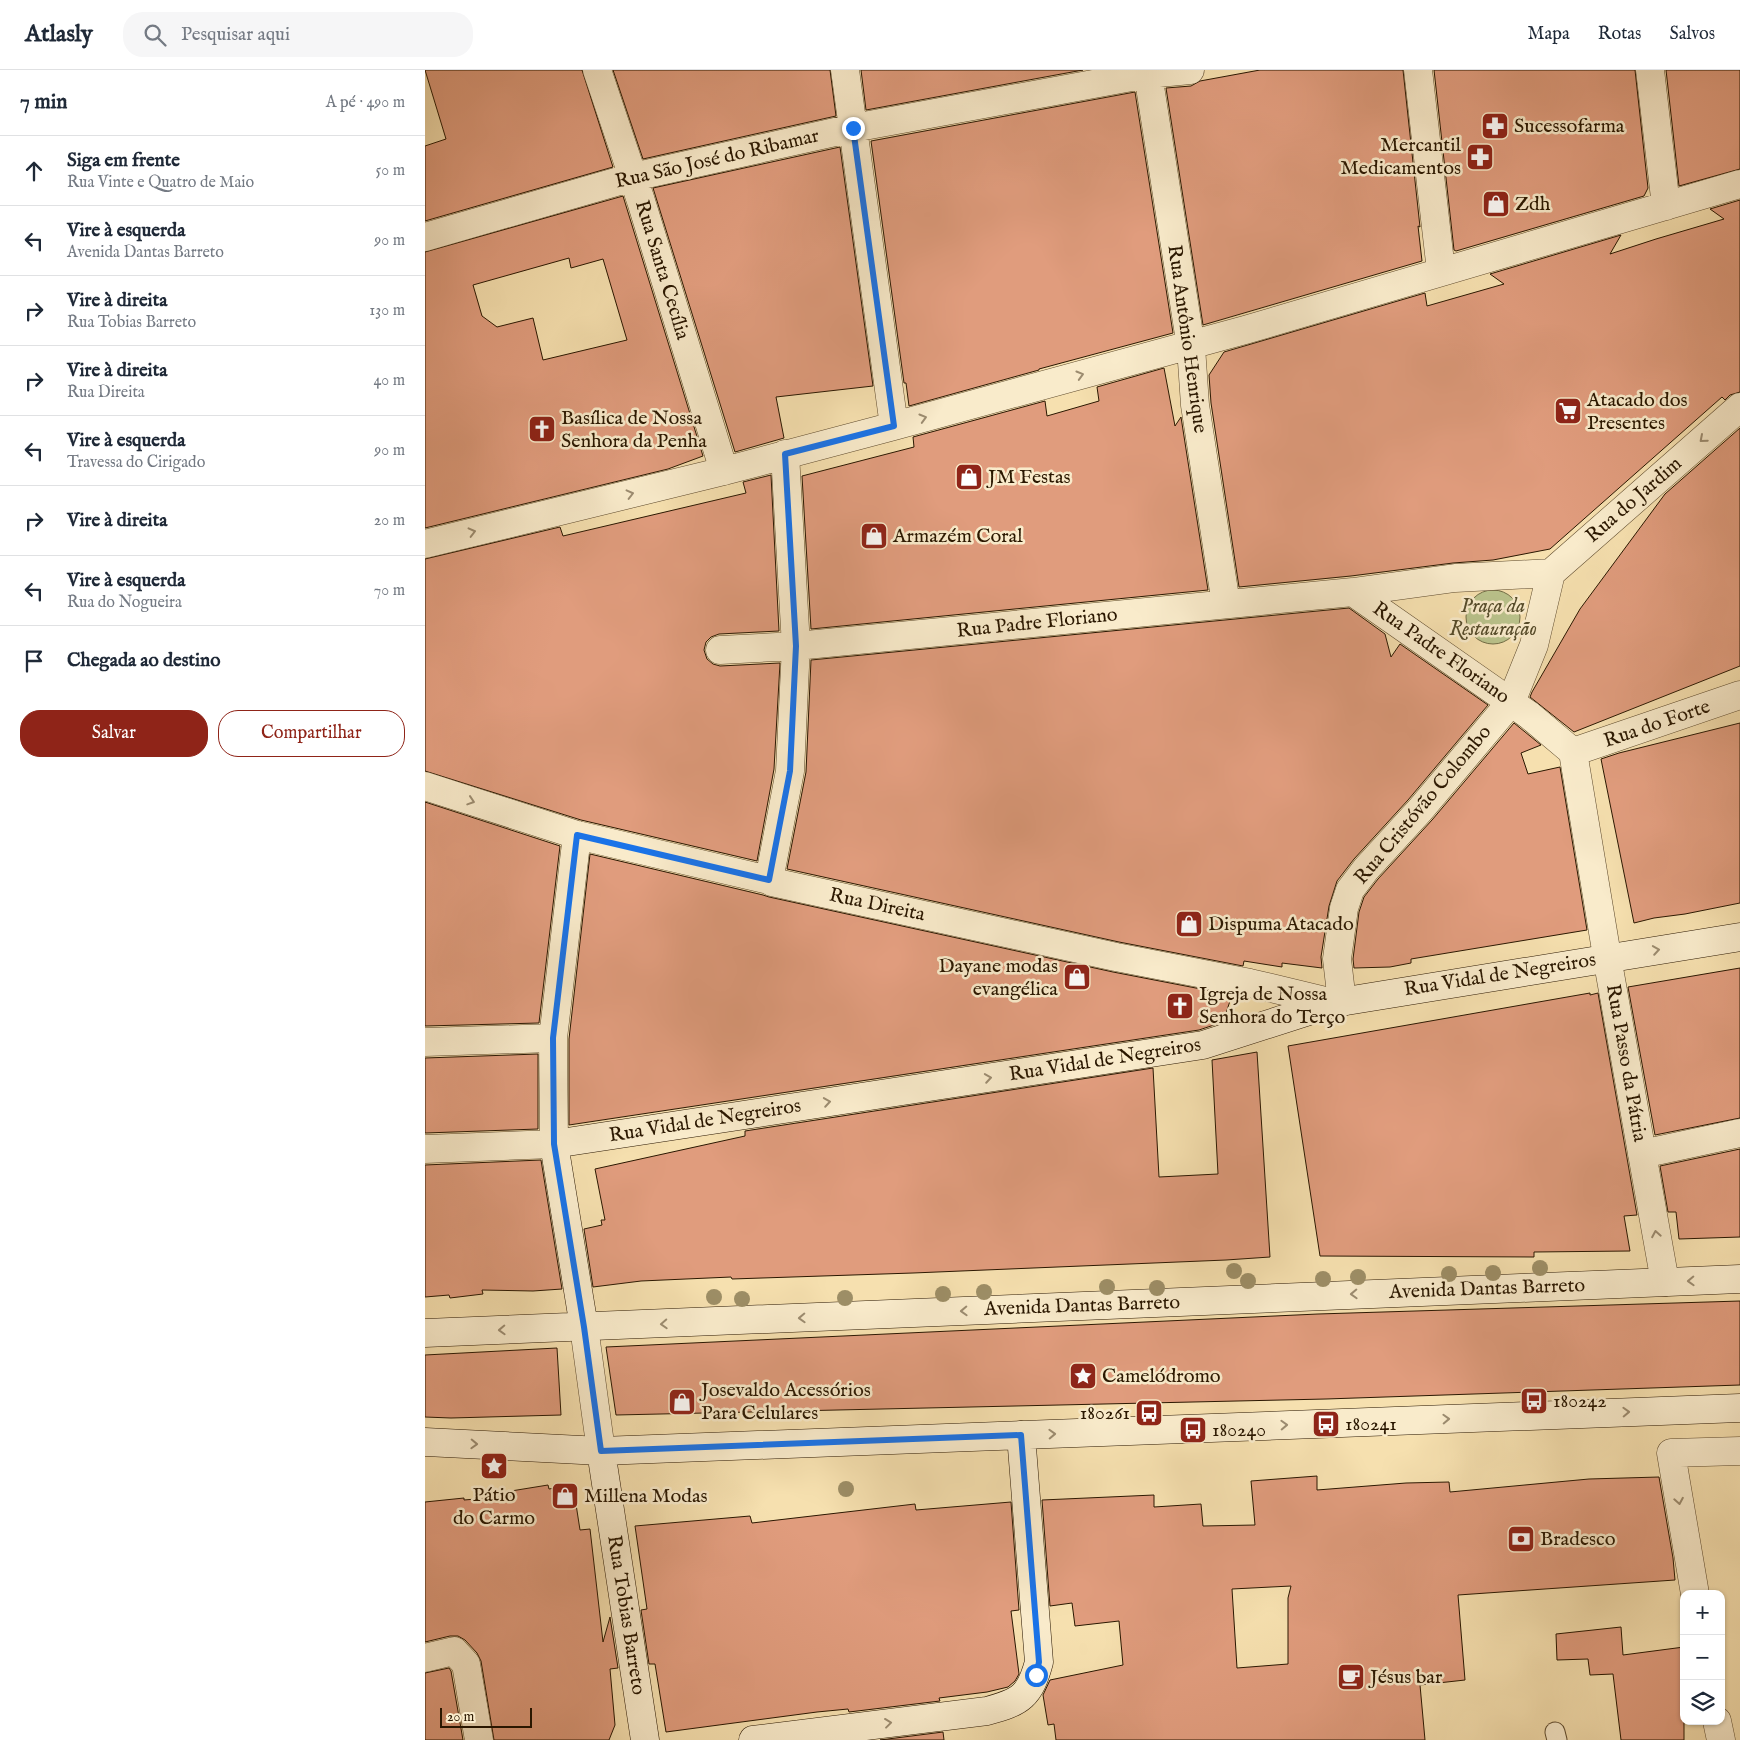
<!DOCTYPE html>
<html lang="pt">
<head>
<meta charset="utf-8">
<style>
  body { margin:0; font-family:"IM FELL English",serif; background:#f6f6f7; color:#1f2937 }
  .controls { position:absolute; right:15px; bottom:15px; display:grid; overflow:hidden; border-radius:10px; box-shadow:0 1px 4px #0004 }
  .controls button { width:45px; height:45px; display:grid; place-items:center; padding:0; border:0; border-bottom:1px solid #e0e1e3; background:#fff; color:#1f2937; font:25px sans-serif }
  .scale { position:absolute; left:15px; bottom:12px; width:92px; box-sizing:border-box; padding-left:5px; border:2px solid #2a1700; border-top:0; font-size:14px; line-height:18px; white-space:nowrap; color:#2a1700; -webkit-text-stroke:4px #f9ebcb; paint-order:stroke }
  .stop { position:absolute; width:15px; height:15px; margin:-11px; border:4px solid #1a73e8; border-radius:50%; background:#fff }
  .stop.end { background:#1a73e8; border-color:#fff; box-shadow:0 1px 5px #0008 }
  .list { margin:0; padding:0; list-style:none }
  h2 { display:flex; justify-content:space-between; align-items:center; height:65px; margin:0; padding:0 20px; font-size:21px }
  h2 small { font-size:16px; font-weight:400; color:#747a83 }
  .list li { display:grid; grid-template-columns:32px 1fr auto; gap:15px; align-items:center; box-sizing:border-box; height:70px; padding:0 20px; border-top:1px solid #e0e1e3 }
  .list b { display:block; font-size:19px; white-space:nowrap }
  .list p { margin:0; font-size:16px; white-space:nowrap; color:#747a83 }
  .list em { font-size:16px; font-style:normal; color:#747a83 }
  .actions { display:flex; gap:10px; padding:15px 20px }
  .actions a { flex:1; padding:11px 0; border:1px solid #8f2418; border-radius:20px; text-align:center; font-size:18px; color:#8f2418 }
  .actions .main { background:#8f2418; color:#fff }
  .icon { flex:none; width:28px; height:28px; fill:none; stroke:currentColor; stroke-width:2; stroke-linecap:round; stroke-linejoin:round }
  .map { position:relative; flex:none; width:1315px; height:1670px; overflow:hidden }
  header { display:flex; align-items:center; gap:30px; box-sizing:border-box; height:70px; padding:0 25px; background:#fff; border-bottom:1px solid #e0e1e3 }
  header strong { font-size:24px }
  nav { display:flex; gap:28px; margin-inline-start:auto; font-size:18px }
  .search { width:350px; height:45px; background:#f6f6f7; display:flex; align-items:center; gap:12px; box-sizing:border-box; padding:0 18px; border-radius:20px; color:#747a83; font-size:19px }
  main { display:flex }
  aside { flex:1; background:#fff }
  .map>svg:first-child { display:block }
  .green { fill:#bac38c; stroke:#726d46 }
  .building { fill:#e09c7d; stroke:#2a1700; fill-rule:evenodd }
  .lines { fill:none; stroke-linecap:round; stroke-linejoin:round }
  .lane-casing { stroke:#5d492c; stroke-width:21 }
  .street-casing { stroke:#5d492c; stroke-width:29 }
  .secondary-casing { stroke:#2a1700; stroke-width:29 }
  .lane { stroke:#f9ebcb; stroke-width:19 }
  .street { stroke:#f9ebcb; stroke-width:28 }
  .secondary { stroke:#f9ebcb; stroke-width:28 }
  .tree { fill:#9d8e66 }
  .oneway { stroke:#9c8c70 }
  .route { stroke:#1a73e8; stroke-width:6 }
  .labels { text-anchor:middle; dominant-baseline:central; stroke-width:5; stroke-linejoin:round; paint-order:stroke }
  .poi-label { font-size:20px; fill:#2a1700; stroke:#f9ebcb; text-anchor:start }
  .street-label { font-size:20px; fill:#2a1700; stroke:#f9ebcb }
  .park-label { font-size:20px; font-style:italic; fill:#554b2a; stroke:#f9ebcb }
</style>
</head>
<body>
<header>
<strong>Atlasly</strong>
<div class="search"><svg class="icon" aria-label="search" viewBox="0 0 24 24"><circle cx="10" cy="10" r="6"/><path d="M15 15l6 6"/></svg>Pesquisar aqui</div>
<nav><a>Mapa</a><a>Rotas</a><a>Salvos</a></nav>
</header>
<main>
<aside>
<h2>7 min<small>A pé · 490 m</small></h2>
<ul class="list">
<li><svg class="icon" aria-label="ahead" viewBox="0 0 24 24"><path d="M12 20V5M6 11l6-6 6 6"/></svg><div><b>Siga em frente</b><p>Rua Vinte e Quatro de Maio</p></div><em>50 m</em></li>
<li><svg class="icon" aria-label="left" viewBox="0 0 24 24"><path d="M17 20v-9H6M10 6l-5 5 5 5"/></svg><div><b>Vire à esquerda</b><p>Avenida Dantas Barreto</p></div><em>90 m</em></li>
<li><svg class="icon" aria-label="right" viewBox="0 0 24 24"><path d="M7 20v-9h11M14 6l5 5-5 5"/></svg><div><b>Vire à direita</b><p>Rua Tobias Barreto</p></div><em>130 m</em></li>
<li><svg class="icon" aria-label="right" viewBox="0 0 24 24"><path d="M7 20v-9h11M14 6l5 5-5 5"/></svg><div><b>Vire à direita</b><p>Rua Direita</p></div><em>40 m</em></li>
<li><svg class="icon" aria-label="left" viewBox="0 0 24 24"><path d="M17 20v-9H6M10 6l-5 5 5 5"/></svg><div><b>Vire à esquerda</b><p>Travessa do Cirigado</p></div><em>90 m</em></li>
<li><svg class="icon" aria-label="right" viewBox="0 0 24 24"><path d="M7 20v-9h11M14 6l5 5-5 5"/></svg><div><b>Vire à direita</b></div><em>20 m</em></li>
<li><svg class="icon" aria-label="left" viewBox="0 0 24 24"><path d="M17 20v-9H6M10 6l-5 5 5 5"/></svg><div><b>Vire à esquerda</b><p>Rua do Nogueira</p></div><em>70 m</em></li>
<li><svg class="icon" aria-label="arrive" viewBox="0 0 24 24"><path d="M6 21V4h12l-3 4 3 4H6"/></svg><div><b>Chegada ao destino</b></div></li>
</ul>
<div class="actions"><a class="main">Salvar</a><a>Compartilhar</a></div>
</aside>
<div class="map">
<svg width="1315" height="1670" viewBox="0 0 1315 1670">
  <rect width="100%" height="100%" fill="#f6e0af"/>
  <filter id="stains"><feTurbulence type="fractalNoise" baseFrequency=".004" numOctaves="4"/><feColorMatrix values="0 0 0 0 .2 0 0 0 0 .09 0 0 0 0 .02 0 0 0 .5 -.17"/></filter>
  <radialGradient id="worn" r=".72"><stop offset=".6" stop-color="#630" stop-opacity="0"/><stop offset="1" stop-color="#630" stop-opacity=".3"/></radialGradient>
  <path class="green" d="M1041 547a27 27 0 1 1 54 0a27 27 0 1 1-54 0Z"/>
  <path class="building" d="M0,0H157L188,97L0,151V76L21,69Z
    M188,0H405L411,46L218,89Z
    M436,0H658L441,40Z
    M835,0H978L995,157L993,156L997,191L778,255L741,18L766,16L775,11Z
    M1009,0H1210L1223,118L1219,126L1031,181L1029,180Z
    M1241,0H1315V99L1254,116Z
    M710,22L748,263L614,299V300L484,336L481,313H479L446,71Z
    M415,77L448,316L351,327L359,368L310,382L228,118Z
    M198,126L278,386L243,399L0,458V182ZM144,188L146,198L178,189L202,270L118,290L108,248L72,257L57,246L48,215Z
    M1315,130V322L1305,325L1300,330L1297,327L1125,479L1068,490L1028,493L926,506L814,517L786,333L784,305L799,282L1000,223L1002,236L1079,214L1065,204L1196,165L1185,184L1231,169L1299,149L1285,139Z
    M739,298L750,356L756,347L783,520L386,559L377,406L489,377L488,367L620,331L622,346L674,331L672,317Z
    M1315,358V596L1149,662L1105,627L1107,622L1155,539L1240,424Z
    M346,405L354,561L294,564L286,567L281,572L279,580L282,589L288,594L295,596L355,593L349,699L332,791L156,750L0,701V489L135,457L138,466L321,423L318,412Z
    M924,538L960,564L966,587L975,574L1063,635L983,730L929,789L912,811L904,836L896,887L897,898L857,893V897L819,891L818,896L694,872L362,799L381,702L386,590Z
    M1089,653L1116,675L1096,683L1103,704L1135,697L1162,860L986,889V893L965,897L929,898L928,889L934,842L939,827L953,809L1007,750Z
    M1315,653V833L1260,844L1229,848L1209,853L1176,689L1194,683Z
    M0,732L135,776L114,953L0,956Z
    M165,784L338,825L344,827L688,902L807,925L798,952L774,960L144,1055V969Z
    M1315,898V1048L1230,1065L1203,917Z
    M1165,923V925L1173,923L1212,1145L1199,1146L1205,1181L1109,1182V1187L895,1186L863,976Z
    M832,982L845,1187L801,1190L488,1203L307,1209L306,1207L216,1211L168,1217L159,1159L177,1155L176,1150H180L170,1099L320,1066V1061L728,998L734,1107L793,1104L787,990Z
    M113,984V1059L0,1063V988Z
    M1315,1079V1167L1254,1169L1251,1142H1243L1235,1096Z
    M116,1090L137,1219L108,1221L57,1220L58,1224L25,1228L24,1225L0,1227V1095Z
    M1315,1231V1315L901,1329L191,1345L181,1277L893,1244Z
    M132,1278L136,1345L26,1348L0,1347V1285Z
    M892,1406V1420L981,1413L1024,1412L1025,1422L1164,1409L1234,1407L1248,1488L1250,1510L1033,1525L1040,1610L995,1615L1000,1670H631L629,1654L623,1655L618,1625L625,1610L698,1595L694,1551L650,1556L647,1533L625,1536L617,1430L729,1425V1437L776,1434L778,1456L830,1455L826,1411ZM866,1516L863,1528V1594L812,1598L807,1519Z
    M123,1415L124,1419L148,1415L155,1460L165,1459L178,1572L185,1547L193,1598L185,1599L190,1655L184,1670H69L56,1591L52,1583L40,1570L33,1566H25L0,1572V1432L39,1428V1430L87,1426L86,1421Z
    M586,1432L594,1540L586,1541L594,1604L590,1611L583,1617L562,1622L514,1628L515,1631L424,1642L423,1639L392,1642L241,1662L230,1594H224L216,1540L222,1539L210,1456L325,1446L327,1453L490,1434L491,1440Z
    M1196,1557L1198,1585L1259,1577V1670H1196L1188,1604L1165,1605L1163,1589L1132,1590L1131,1564Z
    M24,1598L26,1601L38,1670H0V1603Z
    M518,1662L519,1670H455Z"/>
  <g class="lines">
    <g class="lane-casing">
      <path id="lane" d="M1130,1662L1132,1670"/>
    </g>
    <g class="street-casing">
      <path id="street" d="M172,0L216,131L299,401
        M420,0L469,356
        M993,0L1016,201
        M1225,0L1241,136
        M723,4L766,277L770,335L801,534
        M0,167L208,107L428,58L723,4L765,0
        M0,474L299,401L469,356L820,260L1315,114
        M1126,503L1315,337
        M928,522L1104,645L1148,682L1185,904L1240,1212
        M295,580L371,576L928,522L1030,508L1126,503
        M1148,682L1315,625
        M0,716L152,765L344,810L347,812L691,887L825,913L909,933
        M344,810L365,701L371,576L360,384
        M917,932L912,889L919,838L925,820L941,799L995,740L1086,632L1109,575L1126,503
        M0,972L128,968
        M0,1079L129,1074L128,968L152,765
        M1217,1084L1315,1063
        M159,1257L176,1381
        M1270,1524L1246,1383L1315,1381
        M0,1588L29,1581L41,1594L54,1670
        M1292,1651L1296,1670"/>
    </g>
    <g class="secondary-casing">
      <path id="secondary" d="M159,1257L129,1074L778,975L909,933L1315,867
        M0,1263L1315,1209
        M0,1372L176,1381L1315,1338
        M176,1381L220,1670
        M328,1670L562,1641C596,1632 605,1626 614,1592L596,1365"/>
    </g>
    <use href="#lane" class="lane"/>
    <use href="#street" class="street"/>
    <use href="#secondary" class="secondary"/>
  </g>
  <g class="tree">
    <circle cx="1115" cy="1198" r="8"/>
    <circle cx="809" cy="1201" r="8"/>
    <circle cx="1068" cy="1203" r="8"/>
    <circle cx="1024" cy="1204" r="8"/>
    <circle cx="933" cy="1207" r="8"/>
    <circle cx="898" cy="1209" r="8"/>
    <circle cx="823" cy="1211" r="8"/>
    <circle cx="682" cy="1217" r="8"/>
    <circle cx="732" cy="1218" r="8"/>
    <circle cx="559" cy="1222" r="8"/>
    <circle cx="518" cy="1224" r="8"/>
    <circle cx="289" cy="1227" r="8"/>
    <circle cx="420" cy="1228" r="8"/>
    <circle cx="317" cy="1229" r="8"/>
    <circle cx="421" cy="1419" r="8"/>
  </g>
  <defs><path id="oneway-chevron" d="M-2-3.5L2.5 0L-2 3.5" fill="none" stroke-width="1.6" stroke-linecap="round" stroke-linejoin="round" transform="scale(1.25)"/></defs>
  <g class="oneway">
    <use href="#oneway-chevron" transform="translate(655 305) rotate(-16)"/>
    <use href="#oneway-chevron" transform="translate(498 348) rotate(-16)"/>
    <use href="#oneway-chevron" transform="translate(1278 369) rotate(139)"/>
    <use href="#oneway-chevron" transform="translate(205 424) rotate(-14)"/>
    <use href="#oneway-chevron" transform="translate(47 462) rotate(-14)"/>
    <use href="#oneway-chevron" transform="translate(46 731) rotate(18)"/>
    <use href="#oneway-chevron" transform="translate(1231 880) rotate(-9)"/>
    <use href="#oneway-chevron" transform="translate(563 1008) rotate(-9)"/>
    <use href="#oneway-chevron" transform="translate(402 1032) rotate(-9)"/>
    <use href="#oneway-chevron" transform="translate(1231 1164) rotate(-100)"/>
    <use href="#oneway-chevron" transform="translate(1266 1211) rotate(178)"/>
    <use href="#oneway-chevron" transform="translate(929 1224) rotate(178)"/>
    <use href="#oneway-chevron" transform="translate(539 1241) rotate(178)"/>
    <use href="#oneway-chevron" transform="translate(377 1248) rotate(178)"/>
    <use href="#oneway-chevron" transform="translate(239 1254) rotate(177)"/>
    <use href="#oneway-chevron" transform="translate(77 1260) rotate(178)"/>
    <use href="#oneway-chevron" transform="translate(1201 1342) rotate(-2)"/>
    <use href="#oneway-chevron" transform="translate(1021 1349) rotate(-2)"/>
    <use href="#oneway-chevron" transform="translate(859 1355) rotate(-2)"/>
    <use href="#oneway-chevron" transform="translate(627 1364) rotate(-2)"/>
    <use href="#oneway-chevron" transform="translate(49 1374) rotate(2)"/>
    <use href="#oneway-chevron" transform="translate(1254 1431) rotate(80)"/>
    <use href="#oneway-chevron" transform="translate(463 1653) rotate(-7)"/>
  </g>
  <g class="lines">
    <path class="route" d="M428,58L469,356L360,384L371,576L365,701L344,810L152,765L128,968L129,1074L159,1257L176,1381L596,1365L614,1592L611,1605"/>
  </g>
  <defs>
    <g id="pharmacy-square" transform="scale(1.4375)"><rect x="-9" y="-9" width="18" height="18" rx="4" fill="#8f2418" stroke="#f9ebcb"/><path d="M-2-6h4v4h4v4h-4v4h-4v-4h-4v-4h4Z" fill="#fff"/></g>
    <g id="shop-square" transform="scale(1.4375)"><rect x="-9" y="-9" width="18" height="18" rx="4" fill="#8f2418" stroke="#f9ebcb"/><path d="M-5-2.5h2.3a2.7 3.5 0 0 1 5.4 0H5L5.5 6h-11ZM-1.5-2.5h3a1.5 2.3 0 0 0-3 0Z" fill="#fff"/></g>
    <g id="supermarket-square" transform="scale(1.4375)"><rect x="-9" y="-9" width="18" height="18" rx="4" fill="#8f2418" stroke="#f9ebcb"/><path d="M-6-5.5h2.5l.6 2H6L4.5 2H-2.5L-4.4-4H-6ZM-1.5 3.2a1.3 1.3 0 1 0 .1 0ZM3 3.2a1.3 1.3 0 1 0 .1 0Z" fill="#fff"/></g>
    <g id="church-square" transform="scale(1.4375)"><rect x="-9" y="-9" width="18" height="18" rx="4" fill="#8f2418" stroke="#f9ebcb"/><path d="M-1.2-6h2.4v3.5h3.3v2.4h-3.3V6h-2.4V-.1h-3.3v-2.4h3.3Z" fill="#fff"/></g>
    <g id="sight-square" transform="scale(1.4375)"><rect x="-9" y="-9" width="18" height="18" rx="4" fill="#8f2418" stroke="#f9ebcb"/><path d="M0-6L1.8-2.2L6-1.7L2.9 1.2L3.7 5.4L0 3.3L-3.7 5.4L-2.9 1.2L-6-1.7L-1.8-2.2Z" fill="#fff"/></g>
    <g id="bus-square" transform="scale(1.4375)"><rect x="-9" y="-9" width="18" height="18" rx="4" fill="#8f2418" stroke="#f9ebcb"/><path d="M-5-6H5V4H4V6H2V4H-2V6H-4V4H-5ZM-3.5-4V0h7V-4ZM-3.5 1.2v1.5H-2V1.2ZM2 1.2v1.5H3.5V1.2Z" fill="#fff"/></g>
    <g id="bank-square" transform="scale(1.4375)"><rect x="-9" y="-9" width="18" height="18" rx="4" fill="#8f2418" stroke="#f9ebcb"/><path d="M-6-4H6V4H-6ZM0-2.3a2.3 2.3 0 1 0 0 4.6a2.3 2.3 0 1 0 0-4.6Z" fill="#fff"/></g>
    <g id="cafe-square" transform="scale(1.4375)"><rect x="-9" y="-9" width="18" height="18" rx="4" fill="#8f2418" stroke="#f9ebcb"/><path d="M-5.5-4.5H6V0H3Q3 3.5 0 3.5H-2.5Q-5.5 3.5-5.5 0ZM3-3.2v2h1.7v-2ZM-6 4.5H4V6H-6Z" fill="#fff"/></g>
  </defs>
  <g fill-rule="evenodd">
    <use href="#pharmacy-square" x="1070" y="56"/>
    <use href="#pharmacy-square" x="1055" y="87"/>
    <use href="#shop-square" x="1071" y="134"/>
    <use href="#supermarket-square" x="1143" y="341"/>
    <use href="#church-square" x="117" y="359"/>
    <use href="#shop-square" x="544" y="407"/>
    <use href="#shop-square" x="449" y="466"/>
    <use href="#shop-square" x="764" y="854"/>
    <use href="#shop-square" x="652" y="907"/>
    <use href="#church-square" x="755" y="936"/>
    <use href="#sight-square" x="658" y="1306"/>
    <use href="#bus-square" x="1109" y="1331"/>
    <use href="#shop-square" x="257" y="1332"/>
    <use href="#bus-square" x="724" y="1343"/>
    <use href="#bus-square" x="901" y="1354"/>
    <use href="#bus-square" x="768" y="1360"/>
    <use href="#sight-square" x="69" y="1396"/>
    <use href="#shop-square" x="140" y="1426"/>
    <use href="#bank-square" x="1096" y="1469"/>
    <use href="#cafe-square" x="926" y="1607"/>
  </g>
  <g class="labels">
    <g class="poi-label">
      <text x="1089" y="56">Sucessofarma</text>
      <text x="1036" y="75" text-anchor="end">Mercantil<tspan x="1036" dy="23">Medicamentos</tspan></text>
      <text x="1090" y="134">Zdh</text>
      <text x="1162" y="330">Atacado dos<tspan x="1162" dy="23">Presentes</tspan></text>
      <text x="136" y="348">Basílica de Nossa<tspan x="136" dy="23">Senhora da Penha</tspan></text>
      <text x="563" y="407">JM Festas</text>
      <text x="468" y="466">Armazém Coral</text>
      <text x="783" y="854">Dispuma Atacado</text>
      <text x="633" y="896" text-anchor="end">Dayane modas<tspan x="633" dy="23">evangélica</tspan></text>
      <text x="774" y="924">Igreja de Nossa<tspan x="774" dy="23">Senhora do Terço</tspan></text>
      <text x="677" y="1306">Camelódromo</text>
      <text x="276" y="1320">Josevaldo Acessórios<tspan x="276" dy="23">Para Celulares</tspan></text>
      <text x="1128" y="1331">180242</text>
      <text x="705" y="1343" text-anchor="end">180261</text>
      <text x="920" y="1354">180241</text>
      <text x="787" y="1360">180240</text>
      <text x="69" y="1425" text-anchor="middle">Pátio<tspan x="69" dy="23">do Carmo</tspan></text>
      <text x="159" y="1426">Millena Modas</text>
      <text x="1115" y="1469">Bradesco</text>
      <text x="945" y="1607">Jésus bar</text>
    </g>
    <g class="street-label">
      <text transform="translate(292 89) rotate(-13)">Rua São José do Ribamar</text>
      <text transform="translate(237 200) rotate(73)">Rua Santa Cecília</text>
      <text transform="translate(762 269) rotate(82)">Rua Antônio Henrique</text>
      <text transform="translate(1209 430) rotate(-41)">Rua do Jardim</text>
      <text transform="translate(612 553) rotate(-6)">Rua Padre Floriano</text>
      <text transform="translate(1016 583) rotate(35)">Rua Padre Floriano</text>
      <text transform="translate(1232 654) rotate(-19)">Rua do Forte</text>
      <text transform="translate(998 735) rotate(-50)">Rua Cristóvão Colombo</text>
      <text transform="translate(452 835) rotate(12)">Rua Direita</text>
      <text transform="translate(1075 905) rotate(-9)">Rua Vidal de Negreiros</text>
      <text transform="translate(680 990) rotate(-9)">Rua Vidal de Negreiros</text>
      <text transform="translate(1201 993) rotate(80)">Rua Passo da Pátria</text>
      <text transform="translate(280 1051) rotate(-9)">Rua Vidal de Negreiros</text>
      <text transform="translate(1062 1219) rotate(-2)">Avenida Dantas Barreto</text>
      <text transform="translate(657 1236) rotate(-2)">Avenida Dantas Barreto</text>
      <text transform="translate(201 1545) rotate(81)">Rua Tobias Barreto</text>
    </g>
    <g class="park-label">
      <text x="1068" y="536">Praça da<tspan x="1068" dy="23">Restauração</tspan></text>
    </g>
  </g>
  <rect width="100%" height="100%" filter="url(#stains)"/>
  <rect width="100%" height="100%" fill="url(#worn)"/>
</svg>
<div class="controls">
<button>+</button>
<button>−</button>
<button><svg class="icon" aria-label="layers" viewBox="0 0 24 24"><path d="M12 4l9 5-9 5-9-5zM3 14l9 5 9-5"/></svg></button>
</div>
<div class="scale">20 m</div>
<div class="stop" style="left:611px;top:1605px"></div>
<div class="stop end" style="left:428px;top:58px"></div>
</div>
</main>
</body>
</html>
